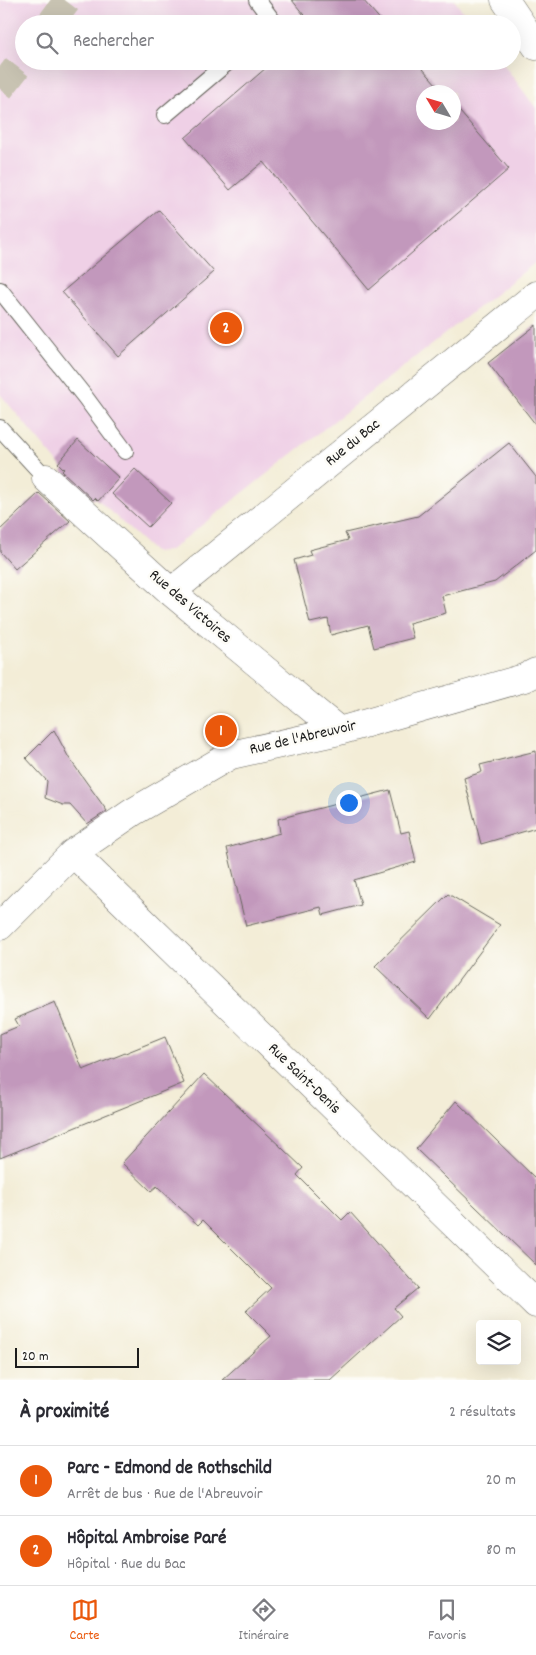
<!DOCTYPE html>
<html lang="fr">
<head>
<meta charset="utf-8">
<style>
  body { margin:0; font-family:Dekko,sans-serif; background:#f2f2f3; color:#2b2b33 }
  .controls { position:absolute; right:15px; bottom:15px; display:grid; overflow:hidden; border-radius:5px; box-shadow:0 5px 20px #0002 }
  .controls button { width:45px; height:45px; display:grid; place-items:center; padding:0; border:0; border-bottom:1px solid #e1e1e2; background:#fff; color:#2b2b33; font:25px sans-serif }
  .compass { position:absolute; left:416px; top:85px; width:45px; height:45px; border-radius:50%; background:#fff; box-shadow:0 5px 20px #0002; rotate:308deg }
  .scale { position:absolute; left:15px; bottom:12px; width:124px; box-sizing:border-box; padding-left:5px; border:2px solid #1c1c1c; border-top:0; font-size:14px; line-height:18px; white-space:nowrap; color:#1c1c1c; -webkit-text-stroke:4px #fdfcf7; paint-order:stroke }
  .you { position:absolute; left:348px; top:802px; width:18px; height:18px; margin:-12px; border:4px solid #fff; border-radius:50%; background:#1a73e8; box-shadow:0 0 0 8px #1a73e833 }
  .badge { display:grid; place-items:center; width:32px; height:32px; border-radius:50%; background:#ea580c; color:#fff; font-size:16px; font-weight:700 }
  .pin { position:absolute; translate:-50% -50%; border:2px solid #fff; box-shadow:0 1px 5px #0006 }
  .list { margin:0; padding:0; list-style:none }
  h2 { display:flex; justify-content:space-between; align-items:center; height:65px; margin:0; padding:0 20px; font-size:21px }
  h2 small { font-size:16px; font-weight:400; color:#7c7c81 }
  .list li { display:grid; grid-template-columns:32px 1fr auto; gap:15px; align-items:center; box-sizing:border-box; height:70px; padding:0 20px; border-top:1px solid #e1e1e2 }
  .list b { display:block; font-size:19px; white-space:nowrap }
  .list p { margin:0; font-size:16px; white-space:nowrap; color:#7c7c81 }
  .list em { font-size:16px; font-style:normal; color:#7c7c81 }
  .icon { flex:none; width:28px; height:28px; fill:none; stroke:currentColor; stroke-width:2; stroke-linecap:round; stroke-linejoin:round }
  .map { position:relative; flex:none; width:536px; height:1380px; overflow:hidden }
  .search { position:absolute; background:#fff; box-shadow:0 5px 20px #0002; left:15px; right:15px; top:15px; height:55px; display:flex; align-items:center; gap:12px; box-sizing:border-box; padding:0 18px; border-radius:28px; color:#7c7c81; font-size:19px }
  .sheet { height:205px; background:#fff }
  nav { display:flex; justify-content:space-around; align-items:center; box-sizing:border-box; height:70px; border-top:1px solid #e1e1e2; background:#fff; font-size:14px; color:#7c7c81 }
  nav a { display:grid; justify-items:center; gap:2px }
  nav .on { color:#ea580c }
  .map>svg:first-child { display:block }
  .built { fill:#efd0e6; fill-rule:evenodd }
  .building { fill:#c298bc }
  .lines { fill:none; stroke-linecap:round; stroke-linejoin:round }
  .motorway-tunnel { stroke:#c8c3b2; stroke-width:28; stroke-dasharray:28 14; stroke-linecap:butt }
  .service-casing { stroke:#67655d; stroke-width:18 }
  .minor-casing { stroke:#67655d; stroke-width:29 }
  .service { stroke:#fff; stroke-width:16 }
  .minor { stroke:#fff; stroke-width:28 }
  .labels { text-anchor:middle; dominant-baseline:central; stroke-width:5; stroke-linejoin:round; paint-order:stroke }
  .street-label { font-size:16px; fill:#1c1c1c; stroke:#fdfcf7 }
</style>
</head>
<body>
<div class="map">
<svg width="536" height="1380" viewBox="0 0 536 1380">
  <rect width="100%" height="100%" fill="#fdfcf7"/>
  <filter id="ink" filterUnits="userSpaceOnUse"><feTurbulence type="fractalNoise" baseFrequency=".02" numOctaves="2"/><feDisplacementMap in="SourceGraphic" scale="10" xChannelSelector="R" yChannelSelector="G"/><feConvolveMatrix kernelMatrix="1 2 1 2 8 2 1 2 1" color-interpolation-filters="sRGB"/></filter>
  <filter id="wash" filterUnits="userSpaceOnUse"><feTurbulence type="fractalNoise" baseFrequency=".0096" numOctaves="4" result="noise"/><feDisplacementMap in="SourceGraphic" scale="20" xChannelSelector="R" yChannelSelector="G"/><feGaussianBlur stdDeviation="1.12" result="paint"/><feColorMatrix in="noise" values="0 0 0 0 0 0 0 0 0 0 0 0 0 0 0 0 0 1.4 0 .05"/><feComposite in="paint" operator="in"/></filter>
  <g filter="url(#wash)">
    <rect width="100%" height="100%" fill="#f3edd7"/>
    <path class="built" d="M0,0H454L472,24H24V61H501L536,108V262L169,551L154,552L58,463L0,394ZM424,92H454V122H424Z"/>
    <g id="blocks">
      <path class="building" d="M292,0H363L384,24H311Z
        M274,61H416L443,92H424V122H454V105L509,169L369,290L263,162L230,190L185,138Z
        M159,210L214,272L118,356L62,292Z
        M536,325V425L488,363Z
        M78,440L119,478L98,501L95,498L93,500L62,471L64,469L58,463Z
        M509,443L536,477V550L495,582L442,596L446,613L409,623L413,638L374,648L368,625L331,635L328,619L310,623L294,560L311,555L309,550L348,540L345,533L418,516Z
        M135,469L171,503L148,527L112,494Z
        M39,493L70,521L15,569L0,552V530Z
        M54,730L69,758L107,811L87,824L70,805H63L45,798L47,781L26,758Z
        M536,751V828L481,844L464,778L482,772L480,765Z
        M390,790L401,833L409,831L416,862L354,880L361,905L323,915L321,907L246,926L227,848L280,833L278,819Z
        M448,894L500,925L430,1019L375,966Z
        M55,1002L83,1070L165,1037L184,1083L0,1158V1034L19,1026L15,1019Z
        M204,1074L303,1168L297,1175L342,1220L350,1212L418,1288L394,1308L401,1316L330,1380H222L271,1336L246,1311L271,1288L203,1220L198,1225L157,1186L151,1191L122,1163Z
        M456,1101L536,1179V1265L416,1149Z"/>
    </g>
  </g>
  <g filter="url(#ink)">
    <use href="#blocks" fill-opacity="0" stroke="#67655d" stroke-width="1"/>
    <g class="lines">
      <path class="motorway-tunnel" d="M50,24L68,0
        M0,89L24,58"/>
      <g class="service-casing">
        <path id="service" d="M257,0L275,24
          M165,115L229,61
          M0,290L85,397L125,451
          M0,428L46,478"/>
      </g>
      <g class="minor-casing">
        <path id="minor" d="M505,0L536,46
          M46,478L171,592L339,731
          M171,592L536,295
          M73,853L536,1304
          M0,926L73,853L133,812L231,755L339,731L524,678L536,672"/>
      </g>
      <use href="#service" class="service"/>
      <use href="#minor" class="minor"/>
    </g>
  </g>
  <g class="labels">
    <g class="street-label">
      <text transform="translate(353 443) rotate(-39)">Rue du Bac</text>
      <text transform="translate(190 607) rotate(41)">Rue des Victoires</text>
      <text transform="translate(303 738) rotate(-13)">Rue de l'Abreuvoir</text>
      <text transform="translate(304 1079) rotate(44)">Rue Saint-Denis</text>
    </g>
  </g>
</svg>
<div class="controls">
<button><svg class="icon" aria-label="layers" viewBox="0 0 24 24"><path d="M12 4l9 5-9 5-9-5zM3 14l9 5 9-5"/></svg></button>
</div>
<svg class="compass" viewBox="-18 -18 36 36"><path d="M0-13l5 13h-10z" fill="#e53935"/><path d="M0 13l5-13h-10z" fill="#7c7c81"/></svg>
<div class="scale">20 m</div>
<div class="you"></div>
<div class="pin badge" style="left:221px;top:731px">1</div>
<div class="pin badge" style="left:226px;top:328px">2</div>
<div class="search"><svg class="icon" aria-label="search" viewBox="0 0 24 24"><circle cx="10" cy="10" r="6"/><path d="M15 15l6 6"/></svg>Rechercher</div>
</div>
<section class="sheet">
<h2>À proximité<small>2 résultats</small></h2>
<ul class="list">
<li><span class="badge">1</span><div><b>Parc - Edmond de Rothschild</b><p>Arrêt de bus · Rue de l'Abreuvoir</p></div><em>20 m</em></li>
<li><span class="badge">2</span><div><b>Hôpital Ambroise Paré</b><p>Hôpital · Rue du Bac</p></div><em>80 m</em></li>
</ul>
</section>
<nav>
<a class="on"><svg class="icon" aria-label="map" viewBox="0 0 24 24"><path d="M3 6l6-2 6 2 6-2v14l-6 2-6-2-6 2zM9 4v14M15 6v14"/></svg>Carte</a>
<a><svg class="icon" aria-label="directions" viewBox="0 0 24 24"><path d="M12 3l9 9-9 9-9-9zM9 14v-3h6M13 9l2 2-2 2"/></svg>Itinéraire</a>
<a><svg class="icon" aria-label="saved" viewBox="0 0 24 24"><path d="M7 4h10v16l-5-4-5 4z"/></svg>Favoris</a>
</nav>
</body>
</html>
